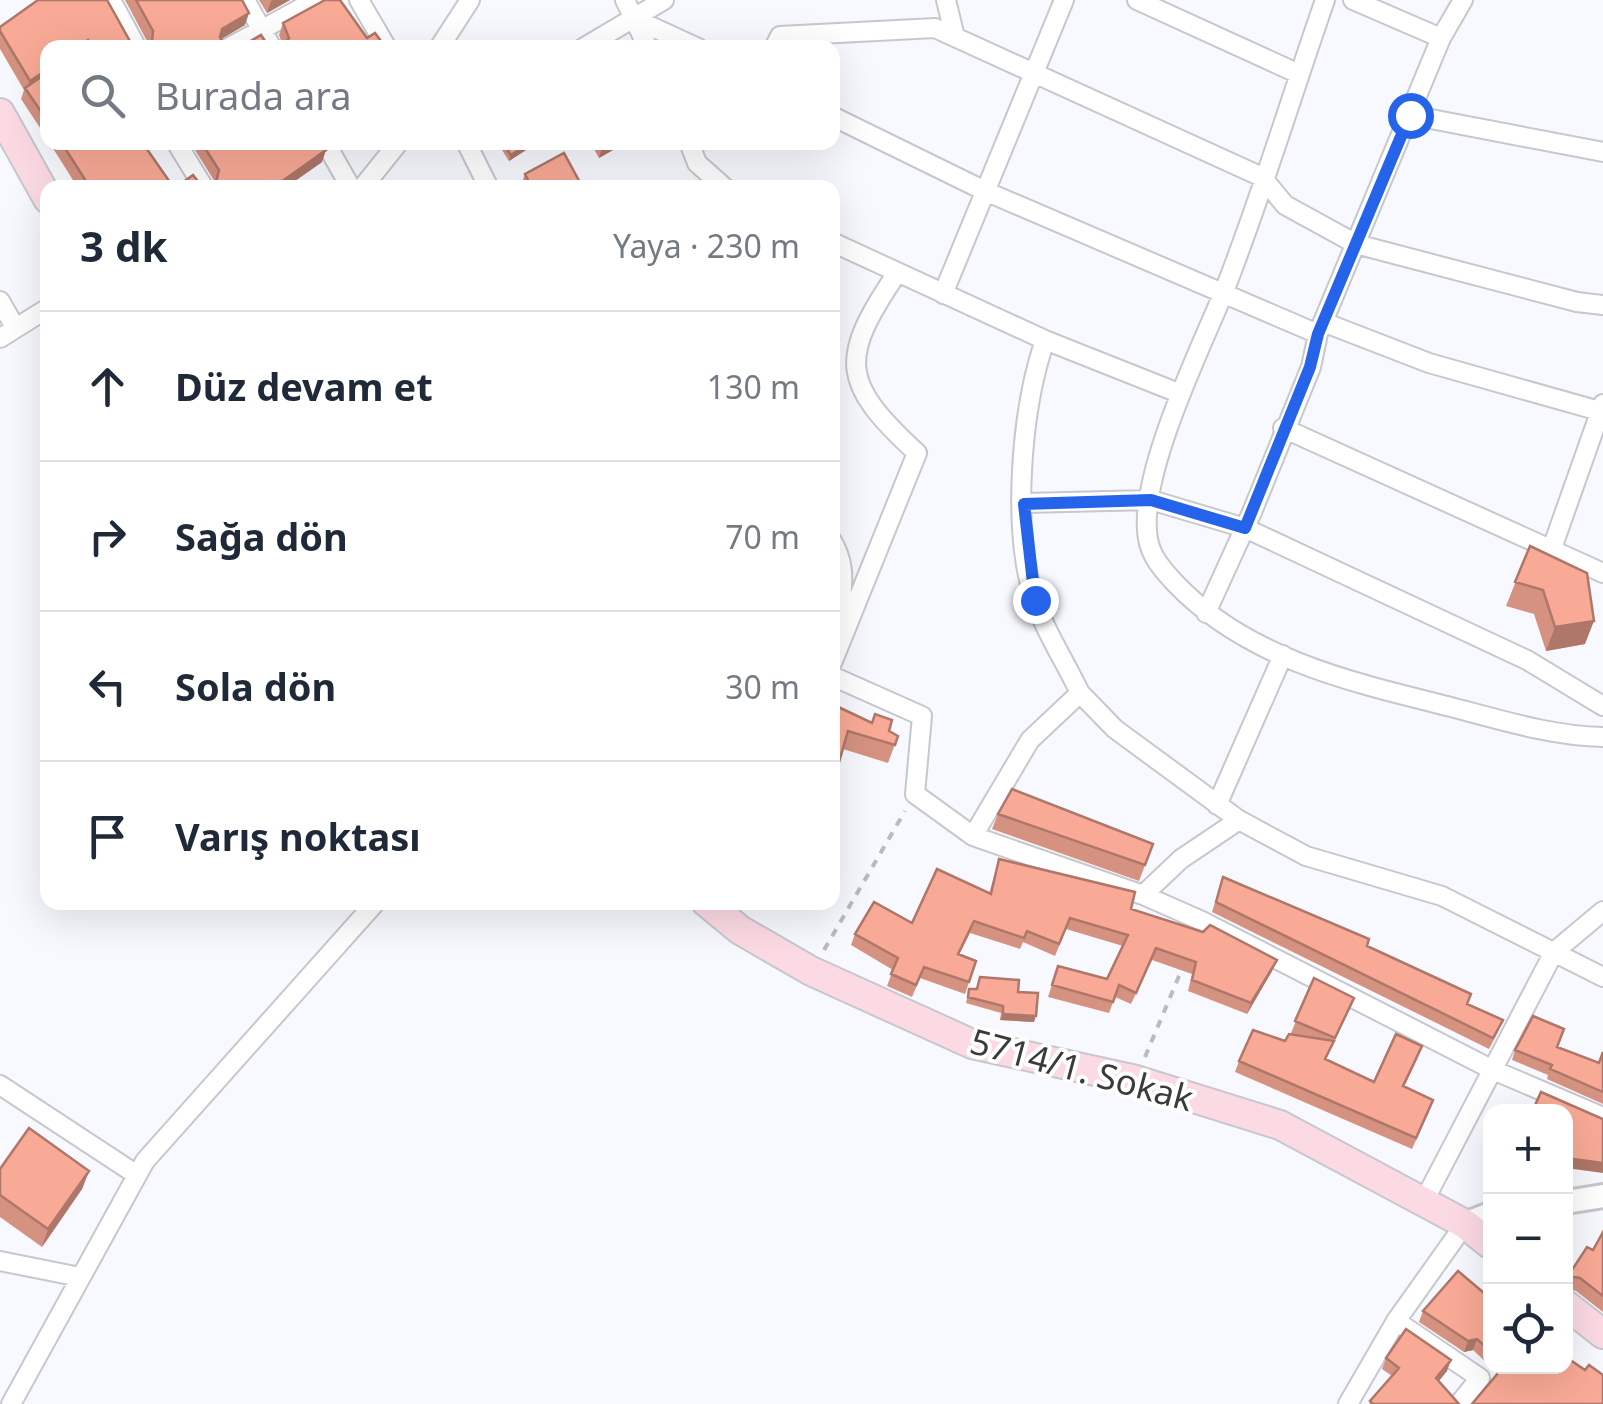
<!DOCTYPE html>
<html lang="tr">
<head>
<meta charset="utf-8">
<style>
  body { margin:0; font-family:"Noto Sans",sans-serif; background:#f2f2f3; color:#1f2937 }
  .controls { position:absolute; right:30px; bottom:30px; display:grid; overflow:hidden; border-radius:20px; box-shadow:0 10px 40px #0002 }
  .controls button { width:90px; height:90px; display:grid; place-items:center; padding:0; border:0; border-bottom:2px solid #e0e1e3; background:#fff; color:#1f2937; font:50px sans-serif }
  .stop { position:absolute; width:30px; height:30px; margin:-22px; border:8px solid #2563eb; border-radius:50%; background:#fff }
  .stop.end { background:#2563eb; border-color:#fff; box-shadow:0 2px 10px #0008 }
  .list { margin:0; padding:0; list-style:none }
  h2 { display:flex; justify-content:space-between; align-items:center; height:130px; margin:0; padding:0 40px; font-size:42px }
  h2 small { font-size:32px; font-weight:400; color:#747a83 }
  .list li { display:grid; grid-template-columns:65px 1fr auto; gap:30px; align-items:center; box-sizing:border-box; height:150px; padding:0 40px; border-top:2px solid #e0e1e3 }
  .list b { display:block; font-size:38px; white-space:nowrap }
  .list em { font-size:32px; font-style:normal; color:#747a83 }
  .icon { flex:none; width:55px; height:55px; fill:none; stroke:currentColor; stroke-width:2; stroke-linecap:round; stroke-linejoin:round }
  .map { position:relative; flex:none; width:1603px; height:1404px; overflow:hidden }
  .search { position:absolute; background:#fff; box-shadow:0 10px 40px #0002; left:40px; top:40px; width:800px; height:110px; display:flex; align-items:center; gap:25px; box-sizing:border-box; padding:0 35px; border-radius:20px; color:#747a83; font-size:38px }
  .panel { position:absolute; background:#fff; box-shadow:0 10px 40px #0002; left:40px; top:180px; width:800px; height:730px; border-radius:20px }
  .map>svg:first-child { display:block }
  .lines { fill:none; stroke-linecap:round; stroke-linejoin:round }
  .minor-casing { stroke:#c7c7cf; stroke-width:22 }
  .tertiary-casing { stroke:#c7c7cf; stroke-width:28 }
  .secondary-casing { stroke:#c7c7cf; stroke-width:32 }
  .path { stroke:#bababf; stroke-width:4; stroke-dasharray:8 8; stroke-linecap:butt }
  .minor { stroke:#fff; stroke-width:18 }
  .tertiary { stroke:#fff; stroke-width:22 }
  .secondary { stroke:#fcdae4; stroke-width:28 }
  .wall { fill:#d69281 }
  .shaded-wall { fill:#ae7769 }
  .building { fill:#f9aa96; stroke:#ae7769; stroke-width:2.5 }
  .route { stroke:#2563eb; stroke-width:12 }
  .labels { text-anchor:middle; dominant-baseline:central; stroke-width:8; stroke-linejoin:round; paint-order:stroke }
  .street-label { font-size:35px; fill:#3b3b3e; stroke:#fff }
</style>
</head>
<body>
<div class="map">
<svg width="1603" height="1404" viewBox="0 0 1603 1404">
  <rect width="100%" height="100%" fill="#f8f9fe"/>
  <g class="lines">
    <g class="minor-casing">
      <path id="minor" d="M111,0L137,48
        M245,0L272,48
        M359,0L387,48
        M625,0L648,48
        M946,0L955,37
        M1137,0L1299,74
        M1325,0C1291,97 1261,198 1223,294C1199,352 1137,478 1148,539C1151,557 1163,570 1175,583C1246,658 1350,682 1447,706C1498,719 1550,736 1603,737
        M1353,0L1441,38
        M635,19L698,48
        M228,48L316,0
        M439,48L470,0
        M583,48L664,0
        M774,48L780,36L935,28L1262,177L1285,205L1356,244L1577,302L1603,305
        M1410,115L1603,152
        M832,116L985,191L1318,334L1441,38L1463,0
        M176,142L204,188
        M325,142L351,188
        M466,142L489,188
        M689,142L697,163L725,188
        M362,188L399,142
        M832,242L1045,340L1181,394
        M943,294L1064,0
        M0,301L15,327
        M1323,322L1429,363L1603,412
        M0,338L48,308
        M1045,340C1021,410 1011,530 1035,602C1046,633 1066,663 1080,693
        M1283,428L1603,573
        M1024,503L1151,500L1245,528L1527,660L1603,706
        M832,541C851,573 837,594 842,631
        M1551,551L1603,404
        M1206,613L1252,512L1311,367L1318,334
        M832,663L917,453C840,382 839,359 897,273
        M832,676L922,716L915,794L973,836L1143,895L1202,921L1493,1070L1603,1117
        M1217,805L1283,655
        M973,836L1030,740L1080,693L1115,729L1239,820L1306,856L1442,896L1603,977
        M1143,895L1181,859L1239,820
        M0,1085L137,1175
        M1424,1201L1554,952L1603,911
        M0,1261L80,1277
        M1396,1321L1480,1378L1459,1404
        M11,1404L145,1161L376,902
        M1348,1404L1396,1321L1465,1224"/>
    </g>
    <g class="tertiary-casing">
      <path id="tertiary" d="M1566,1202L1603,1196
        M1465,1224L1490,1214"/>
    </g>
    <g class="secondary-casing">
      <path id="secondary" d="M0,113L48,199
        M706,902L740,930L811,971L972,1044L1136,1080L1280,1125L1465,1224L1490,1244
        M1566,1305L1603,1334"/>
    </g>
    <path class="path" d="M824,950L905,811
      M1145,1057L1182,969"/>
    <use href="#minor" class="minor"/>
    <use href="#tertiary" class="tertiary"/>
    <use href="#secondary" class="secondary"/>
  </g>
  <path class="wall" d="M125,0H242L245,25L221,39L225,47L148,46V43Z
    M259,0H290L267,13Z
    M283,23L367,38L283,46L279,35Z
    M0,27L131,43L145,48H48V140L21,99L24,90L0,49Z
    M49,142H142L174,188H78Z
    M190,142H322V162L285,188L214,187L215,182Z
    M497,142H527L526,150L509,161Z
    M590,142H627L599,158Z
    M525,174L583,188H520Z
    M1530,546L1585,644L1546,651L1534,614L1506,606Z
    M832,704L898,736L888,763L843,749L832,780Z
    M998,814L1153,844L1139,881L992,829Z
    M999,859L1131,909L1272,971L1247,1014L1188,991L1192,974L1152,960L1131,1004L1115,997L1109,1013L1048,997L1058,966L1107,979L1123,946L1066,929L1055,956L1023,942L1020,949L970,933L959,955L976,961L965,994L920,978L912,997L887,986L893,970L851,945L855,934L912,923L989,894Z
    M1223,877L1367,946L1468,1004L1499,1030L1489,1049L1212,912Z
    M1314,978L1354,998L1326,1059L1374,1082L1418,1057L1404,1087L1429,1111L1412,1149L1235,1072L1239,1061L1285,1041L1291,1033Z
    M969,989L1018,992L1034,1022L1000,1020L1001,1013L966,1003Z
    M1557,1047L1599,1063L1603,1052V1104L1547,1079L1548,1075L1512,1060L1515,1050Z
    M0,1169L89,1171L82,1189L42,1247L0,1217Z
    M1603,1232V1312L1576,1291L1566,1288L1568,1276L1593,1250Z
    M1490,1298V1366L1473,1350L1464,1352L1419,1322L1423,1311Z
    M1386,1358L1447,1371L1439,1381L1459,1404H1369L1392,1376L1382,1369Z
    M1492,1366H1566L1603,1375L1473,1404L1499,1373Z"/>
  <path class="shaded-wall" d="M273,0H290L267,13L271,1Z
    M249,13L245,25L218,41L222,29Z
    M48,69V77L26,93L30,81Z
    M604,142H627L599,158Z
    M528,144L526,150L509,161L511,155Z
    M326,150L322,162L285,188L281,182Z
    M1594,621L1585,644L1546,651L1555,627Z
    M1277,960L1272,971L1247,1014L1251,1003Z
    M1003,1014L1036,1016L1034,1022L1000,1020Z
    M1566,1158L1603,1163V1173L1566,1168Z
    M89,1171L82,1189L42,1247L48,1229Z
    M1477,1339L1473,1350L1464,1352L1468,1341Z
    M1451,1360L1447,1371L1432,1389L1436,1378Z"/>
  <path class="building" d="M38,0H107L131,43L145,48H116L114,45L110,48H93L88,40L78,48H48V69L30,81L0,31V27Z
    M136,0H242L249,13L222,29L220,37L225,47L234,48H147L152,42L153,31Z
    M325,0H340L367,38L375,33L386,48H282L289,38L283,23Z
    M261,35L269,47L279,48H238Z
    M44,75L48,80V122L25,88Z
    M61,142H142L174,188H81L79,185L86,181Z
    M201,142H322L326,150L281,182L285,188H206L215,187L219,170Z
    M502,142H527L528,144L511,155Z
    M564,153L583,188H532L525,174Z
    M193,175L203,188H175Z
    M1530,546L1587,573L1594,621L1555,627L1543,590L1515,582Z
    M832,704L872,723L875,714L892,720L889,731L898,736L895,745L848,731L837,769L832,767Z
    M1012,789L1153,844L1145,865L998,814Z
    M999,859L1135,892L1131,909L1203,932L1210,925L1277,960L1251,1003L1192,980L1196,962L1156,948L1136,993L1119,985L1113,1002L1052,985L1058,966L1107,979L1128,935L1070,918L1059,944L1027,931L1024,938L974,921L958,954L976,961L969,982L924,967L916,985L891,974L898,958L855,934L874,902L912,923L937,869L991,894Z
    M1223,877L1369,939L1367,946L1471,994L1467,1004L1503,1020L1493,1038L1216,902Z
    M980,977L1019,980L1018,992L1038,993L1036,1016L1003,1014V1006L968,997L969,989H977Z
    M1314,978L1354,998L1335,1038L1295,1021Z
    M1533,1016L1564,1029L1557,1047L1599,1063L1603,1052V1092L1550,1069L1552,1065L1515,1050Z
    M1253,1030L1285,1041L1289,1034L1334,1041L1325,1059L1374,1082L1396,1034L1422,1046L1403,1086L1433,1100L1416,1138L1239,1061Z
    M1541,1092L1603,1119V1163L1566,1158V1112H1532Z
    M29,1128L89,1171L48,1229L0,1195V1169Z
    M1603,1232V1296L1580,1278L1568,1276L1587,1247L1593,1250Z
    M1458,1271L1490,1298V1351L1477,1339L1468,1341L1423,1311Z
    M1406,1329L1451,1360L1436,1378L1459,1404H1373L1370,1401L1399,1368L1386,1358Z
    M1566,1357L1585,1370L1589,1365L1603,1375V1404H1472L1504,1366H1566Z"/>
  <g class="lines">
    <path class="route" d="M1035,600L1024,504L1151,500L1245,528L1310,367L1318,334L1410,115"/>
  </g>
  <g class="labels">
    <g class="street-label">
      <text transform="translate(1082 1069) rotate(15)">5714/1. Sokak</text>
    </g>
  </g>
</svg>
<div class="controls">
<button>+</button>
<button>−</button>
<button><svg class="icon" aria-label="locate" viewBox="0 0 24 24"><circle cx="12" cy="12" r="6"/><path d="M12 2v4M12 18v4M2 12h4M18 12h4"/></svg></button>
</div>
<div class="stop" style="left:1410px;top:115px"></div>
<div class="stop end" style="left:1035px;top:600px"></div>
<div class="search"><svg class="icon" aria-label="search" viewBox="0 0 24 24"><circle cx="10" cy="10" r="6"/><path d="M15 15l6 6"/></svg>Burada ara</div>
<section class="panel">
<h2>3 dk<small>Yaya · 230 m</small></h2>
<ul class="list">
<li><svg class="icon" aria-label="ahead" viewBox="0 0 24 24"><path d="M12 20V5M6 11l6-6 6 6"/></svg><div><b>Düz devam et</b></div><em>130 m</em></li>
<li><svg class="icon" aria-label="right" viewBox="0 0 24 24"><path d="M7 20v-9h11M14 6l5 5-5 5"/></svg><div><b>Sağa dön</b></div><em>70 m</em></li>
<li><svg class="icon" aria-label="left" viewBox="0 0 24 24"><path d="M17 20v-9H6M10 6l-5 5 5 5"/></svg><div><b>Sola dön</b></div><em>30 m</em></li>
<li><svg class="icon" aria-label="arrive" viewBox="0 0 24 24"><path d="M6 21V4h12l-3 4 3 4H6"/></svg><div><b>Varış noktası</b></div></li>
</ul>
</section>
</div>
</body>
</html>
